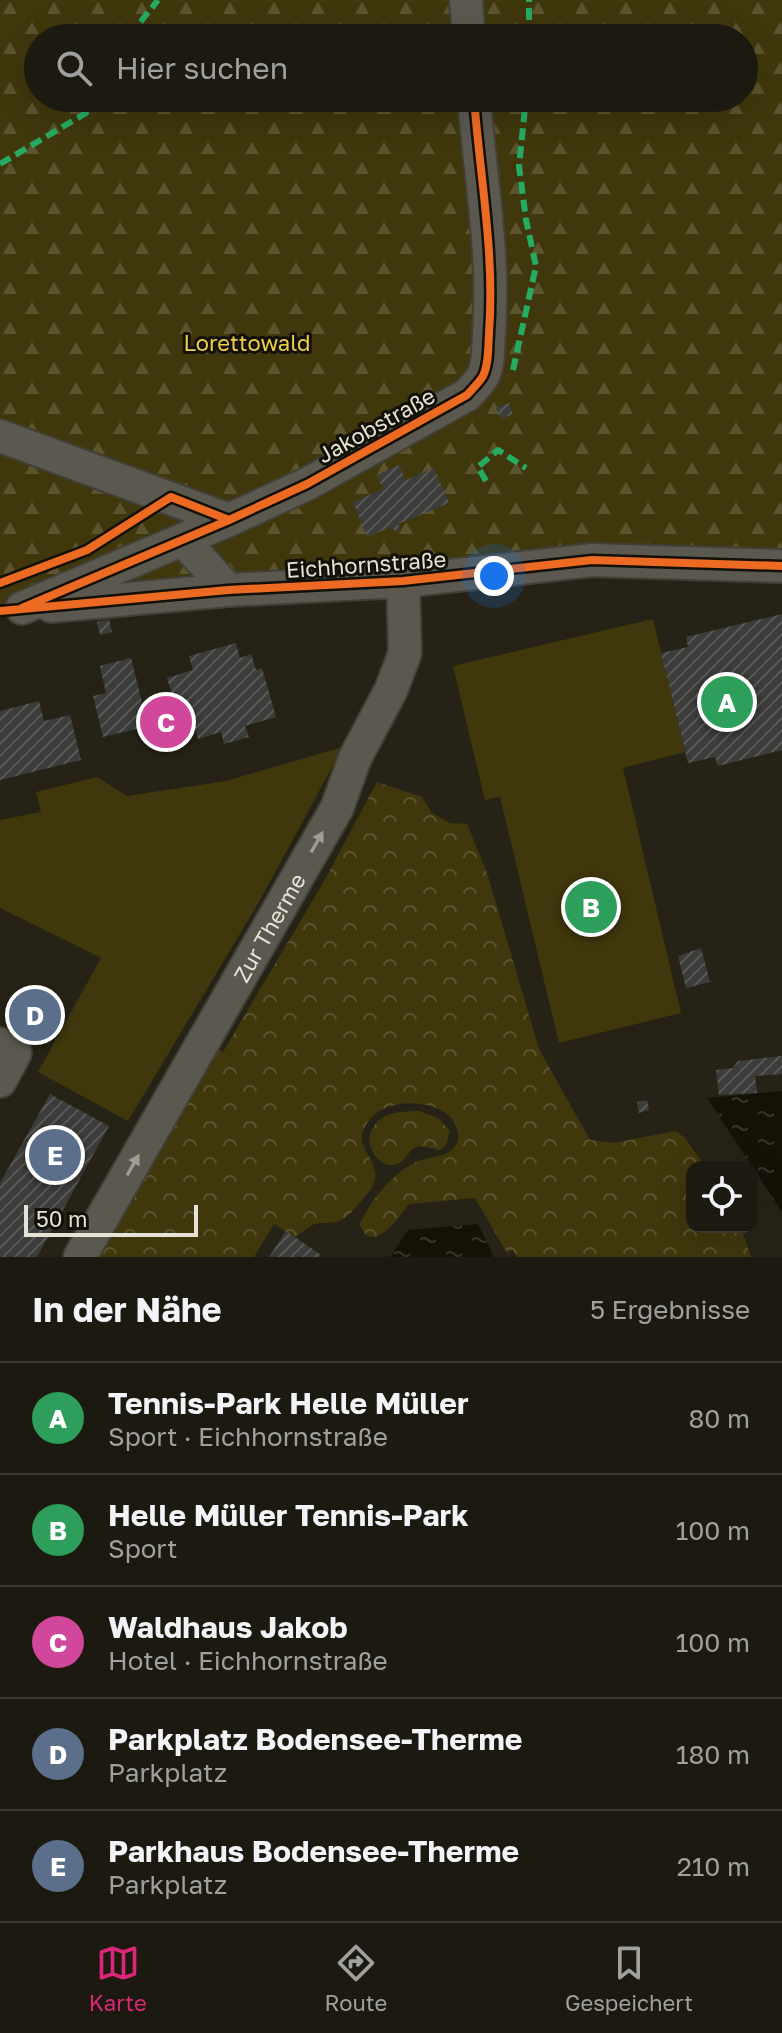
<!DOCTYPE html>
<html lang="de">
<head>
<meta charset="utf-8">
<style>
  body { margin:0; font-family:"Golos Text",sans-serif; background:#29271e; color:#f1f3f6 }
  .controls { position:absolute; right:24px; bottom:24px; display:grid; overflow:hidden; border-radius:16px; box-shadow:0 8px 32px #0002 }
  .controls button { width:72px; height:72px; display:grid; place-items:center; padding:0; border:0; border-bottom:2px solid #3a3830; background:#1c1a10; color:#f1f3f6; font:40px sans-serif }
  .scale { position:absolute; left:24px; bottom:20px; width:174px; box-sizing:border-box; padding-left:8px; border:4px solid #e6e2d5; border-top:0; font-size:22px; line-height:28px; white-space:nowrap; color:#e6e2d5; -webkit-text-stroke:6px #121007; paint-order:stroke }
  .you { position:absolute; left:494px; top:576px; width:28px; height:28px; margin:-20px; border:6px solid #fff; border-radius:50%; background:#1a73e8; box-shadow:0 0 0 12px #1a73e833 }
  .badge { display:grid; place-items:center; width:52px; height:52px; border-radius:50%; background:#db2777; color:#fff; font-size:26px; font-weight:700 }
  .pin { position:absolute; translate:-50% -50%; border:4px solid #fff; box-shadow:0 2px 8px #0006 }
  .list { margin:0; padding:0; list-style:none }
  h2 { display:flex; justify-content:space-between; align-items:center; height:104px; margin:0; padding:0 32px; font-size:34px }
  h2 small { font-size:26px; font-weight:400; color:#a0a19f }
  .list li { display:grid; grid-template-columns:52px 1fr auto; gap:24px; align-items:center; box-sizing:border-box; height:112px; padding:0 32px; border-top:2px solid #3a3830 }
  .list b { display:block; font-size:30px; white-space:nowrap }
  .list p { margin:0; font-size:26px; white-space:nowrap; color:#a0a19f }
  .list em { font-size:26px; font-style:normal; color:#a0a19f }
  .icon { flex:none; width:44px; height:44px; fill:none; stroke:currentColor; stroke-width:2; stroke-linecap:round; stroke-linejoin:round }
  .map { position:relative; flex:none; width:782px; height:1257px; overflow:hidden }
  .search { position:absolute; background:#1c1a10; box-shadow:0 8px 32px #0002; left:24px; right:24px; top:24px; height:88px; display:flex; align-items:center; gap:20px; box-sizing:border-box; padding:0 28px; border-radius:44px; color:#a0a19f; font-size:30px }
  .sheet { height:664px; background:#1c1a10 }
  nav { display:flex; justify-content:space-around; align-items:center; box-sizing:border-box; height:112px; border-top:2px solid #3a3830; background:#1c1a10; font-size:22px; color:#a0a19f }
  nav a { display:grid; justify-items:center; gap:4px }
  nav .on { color:#db2777 }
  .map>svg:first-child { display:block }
  .grass { fill:#40370d }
  .forest { fill:url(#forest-firs); fill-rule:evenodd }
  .park { fill:url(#park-crowns) }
  .water { fill:url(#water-ripples) }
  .building { fill:url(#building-hatch) }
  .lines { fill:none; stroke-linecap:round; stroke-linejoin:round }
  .minor-casing { stroke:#423f36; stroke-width:36 }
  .minor { stroke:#5b594f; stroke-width:32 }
  .quiet { stroke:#26ab63; stroke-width:6; stroke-dasharray:12 6; stroke-linecap:butt }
  .cycleway-casing { stroke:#121007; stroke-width:13 }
  .cycleway { stroke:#ed6a23; stroke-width:8 }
  .oneway { fill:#a09e92 }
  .labels { text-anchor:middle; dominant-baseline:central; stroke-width:6; stroke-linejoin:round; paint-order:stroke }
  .park-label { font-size:22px; fill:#edcf4a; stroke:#121007 }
  .street-label { font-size:22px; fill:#e6e2d5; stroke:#121007 }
</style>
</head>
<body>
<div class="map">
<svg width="782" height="1257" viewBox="0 0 782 1257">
  <defs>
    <pattern id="forest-firs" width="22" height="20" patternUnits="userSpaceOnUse" patternTransform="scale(2)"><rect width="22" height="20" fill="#40370d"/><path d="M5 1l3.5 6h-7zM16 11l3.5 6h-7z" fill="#5c542f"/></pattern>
    <pattern id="park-crowns" width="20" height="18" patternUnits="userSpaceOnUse" patternTransform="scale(2)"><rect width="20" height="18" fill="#40370d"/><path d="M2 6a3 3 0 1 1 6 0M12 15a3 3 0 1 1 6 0" fill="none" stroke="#5c542f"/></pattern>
    <pattern id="water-ripples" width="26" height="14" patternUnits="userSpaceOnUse" patternTransform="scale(2)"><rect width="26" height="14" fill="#141106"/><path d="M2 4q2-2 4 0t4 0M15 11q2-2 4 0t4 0" fill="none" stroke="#363329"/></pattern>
    <pattern id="building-hatch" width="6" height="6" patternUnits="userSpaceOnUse" patternTransform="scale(2)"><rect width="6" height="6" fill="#3c3d3b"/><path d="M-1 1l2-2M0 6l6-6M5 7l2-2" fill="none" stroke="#585956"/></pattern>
  </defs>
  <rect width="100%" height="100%" fill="#262316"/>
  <path class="grass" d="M653,619L685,752L623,768L681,1013L559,1043L500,797L485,800L453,666Z
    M343,747L259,902L128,1121L38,1072L101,958L0,908V820L41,812L36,792L97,777L127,796L226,781Z"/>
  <path class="forest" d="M0,0H782V567L378,576L0,604ZM38,38H744V98H38Z"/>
  <path class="park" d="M377,782L422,797L432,813L450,823L467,824L487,873L539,1049L590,1140L614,1143L675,1131L684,1137L706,1167H692V1227H741L751,1257H517L513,1250L507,1253L475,1198L409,1204C399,1218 371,1257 360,1224C371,1200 391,1175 414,1163C430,1155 449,1160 458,1141C463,1100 394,1093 372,1117C346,1145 379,1155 375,1180C374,1187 366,1194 362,1200C355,1208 349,1217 339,1221C331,1224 322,1222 315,1224C306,1227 302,1234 294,1237L274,1224L254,1257H91L207,1043L223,1052L323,883Z
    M419,1111L438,1118L450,1131L446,1145L440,1150C432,1149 422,1144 414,1148C409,1151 406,1159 401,1162C385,1172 372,1156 369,1141C372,1114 395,1111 419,1111Z"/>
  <path class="water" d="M782,1091V1212L707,1098Z
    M478,1224L494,1257H390L408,1230Z"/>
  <path class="building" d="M509,403L513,414L500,419L496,408Z
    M399,465L406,480L434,468L449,503L398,524L400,529L396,532L391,527L367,537L353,502L383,489L377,475Z
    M782,614V750L718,766L715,757L688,763L661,653L688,647L686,637Z
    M109,619L112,632L100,635L97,622Z
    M236,643L240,658L251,654L256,670L262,668L276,717L245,726L249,737L224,744L221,732L198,739L192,719L180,722L167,678L193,670L189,656Z
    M131,658L148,726L103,737L93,696L106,693L100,666Z
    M39,701L44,721L70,715L81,760L0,780V711Z
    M701,948L710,982L686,988L678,956Z
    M782,1056V1074L755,1076L757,1093L719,1095L716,1070L733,1068L738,1061Z
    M50,1094L109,1126L37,1257H0V1183Z
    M647,1100L649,1110L639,1113L637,1102Z
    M286,1231L321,1255L319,1257H269Z"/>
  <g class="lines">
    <g class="minor-casing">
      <g id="minor">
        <path d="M466,0L469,38"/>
        <path d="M0,436L229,520"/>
        <path d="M183,540L228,590"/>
        <path d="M51,606L228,590L403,581L592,560L782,566"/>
        <path d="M22,608L229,520L307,484L467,395C472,389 479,383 483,376C489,364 488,347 489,333C495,254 480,177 474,98"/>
        <path d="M0,1044L15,1053L0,1081"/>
        <path id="s1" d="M80,1257L337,808L355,758L391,690L405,653L403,581"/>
      </g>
    </g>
    <use href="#minor" class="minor"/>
    <path class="quiet" d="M133,38L138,25L158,0
      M529,38V0
      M0,164L86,113L97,98
      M513,370L536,266L526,220L519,166L526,98
      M486,481L478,467L498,450L526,468"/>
    <g class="cycleway-casing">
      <path id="cycleway" d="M0,583L87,550L171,497L229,520
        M22,608L229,520L307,484L467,395C472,389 479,383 483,376C489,364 488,347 489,333C495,254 480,177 474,98
        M0,611L228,590L403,581L592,560L782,566"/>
    </g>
    <use href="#cycleway" class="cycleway"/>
  </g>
  <defs><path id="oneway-solid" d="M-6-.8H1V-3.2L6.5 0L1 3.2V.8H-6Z" transform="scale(2)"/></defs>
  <g class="oneway">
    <use href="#oneway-solid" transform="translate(317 842) rotate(-60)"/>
    <use href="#oneway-solid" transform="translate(133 1165) rotate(-60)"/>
  </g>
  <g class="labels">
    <g class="park-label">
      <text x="247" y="342">Lorettowald</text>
    </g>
    <g class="street-label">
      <text transform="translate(376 425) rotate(-29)">Jakobstraße</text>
      <text transform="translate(366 564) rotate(-4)">Eichhornstraße</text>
      <text stroke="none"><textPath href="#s1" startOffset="380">Zur Therme</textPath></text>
    </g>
  </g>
</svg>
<div class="controls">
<button><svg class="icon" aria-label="locate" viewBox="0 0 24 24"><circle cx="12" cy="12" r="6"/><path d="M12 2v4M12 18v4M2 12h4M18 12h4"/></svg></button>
</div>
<div class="scale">50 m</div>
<div class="you"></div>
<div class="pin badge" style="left:727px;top:702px;background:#2e9e5b">A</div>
<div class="pin badge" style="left:591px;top:907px;background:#2e9e5b">B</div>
<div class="pin badge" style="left:166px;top:722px;background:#d1479c">C</div>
<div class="pin badge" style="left:35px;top:1015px;background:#5c6f8a">D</div>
<div class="pin badge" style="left:55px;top:1155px;background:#5c6f8a">E</div>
<div class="search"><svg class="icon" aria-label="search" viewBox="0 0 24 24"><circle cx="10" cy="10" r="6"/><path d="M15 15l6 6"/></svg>Hier suchen</div>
</div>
<section class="sheet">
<h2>In der Nähe<small>5 Ergebnisse</small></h2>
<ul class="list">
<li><span class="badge" style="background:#2e9e5b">A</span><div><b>Tennis-Park Helle Müller</b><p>Sport · Eichhornstraße</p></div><em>80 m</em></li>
<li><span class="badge" style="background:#2e9e5b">B</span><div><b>Helle Müller Tennis-Park</b><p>Sport</p></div><em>100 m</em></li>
<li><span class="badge" style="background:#d1479c">C</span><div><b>Waldhaus Jakob</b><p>Hotel · Eichhornstraße</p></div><em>100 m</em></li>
<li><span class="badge" style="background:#5c6f8a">D</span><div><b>Parkplatz Bodensee-Therme</b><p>Parkplatz</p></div><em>180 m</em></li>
<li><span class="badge" style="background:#5c6f8a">E</span><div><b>Parkhaus Bodensee-Therme</b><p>Parkplatz</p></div><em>210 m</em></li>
</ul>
</section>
<nav>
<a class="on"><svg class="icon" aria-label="map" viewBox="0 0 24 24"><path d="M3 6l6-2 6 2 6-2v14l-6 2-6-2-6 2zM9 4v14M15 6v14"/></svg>Karte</a>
<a><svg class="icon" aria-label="directions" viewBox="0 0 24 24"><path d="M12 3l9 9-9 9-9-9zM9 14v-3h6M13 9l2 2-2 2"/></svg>Route</a>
<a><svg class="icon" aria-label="saved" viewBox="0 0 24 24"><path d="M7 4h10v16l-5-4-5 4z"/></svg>Gespeichert</a>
</nav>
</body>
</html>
